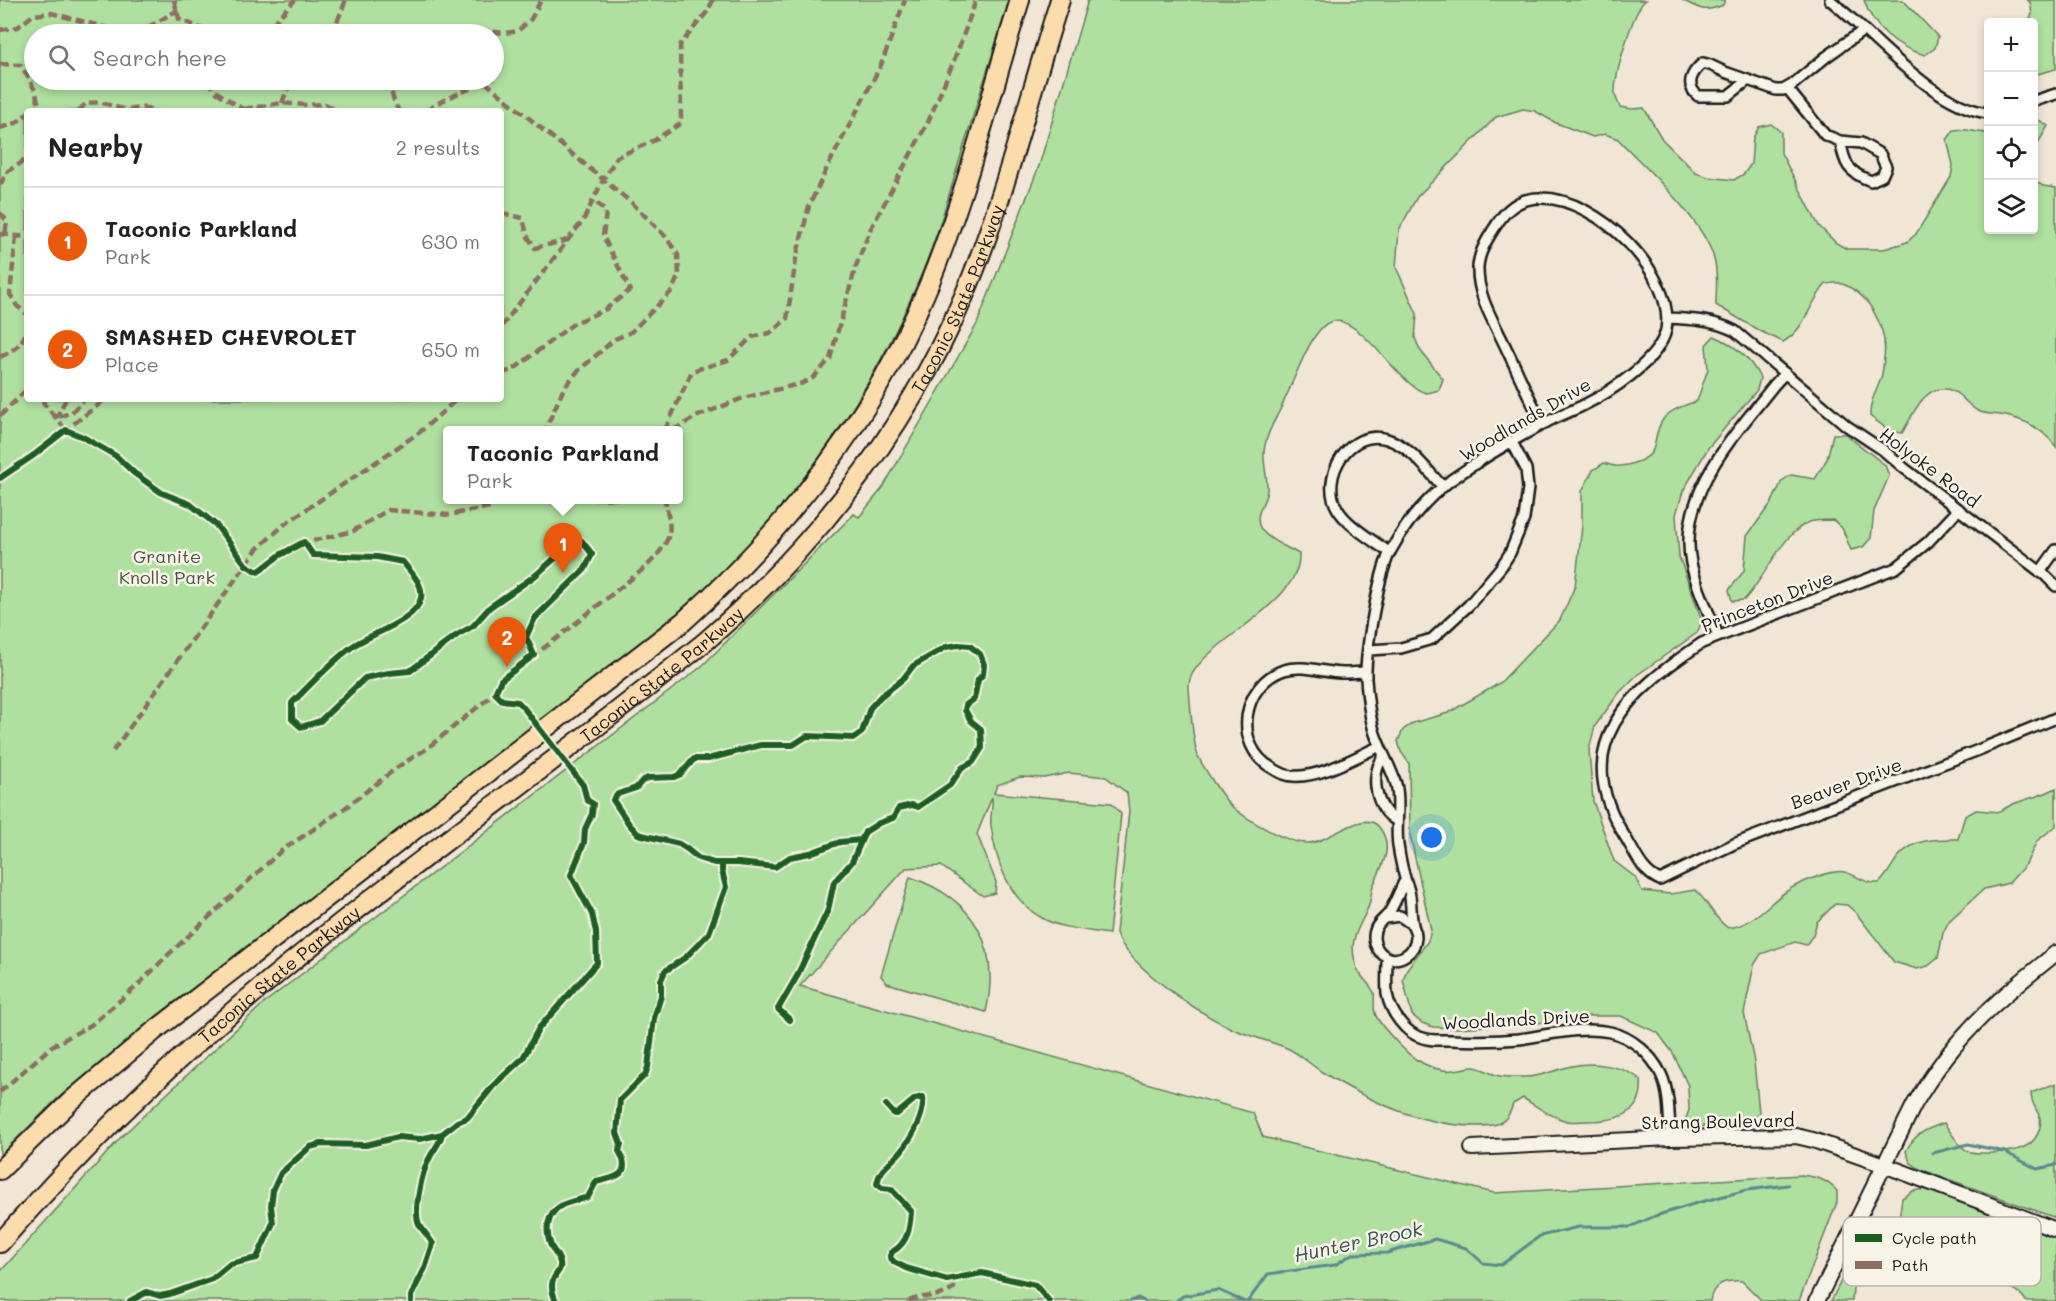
<!DOCTYPE html>
<html lang="en">
<head>
<meta charset="utf-8">
<style>
  body { margin:0; font-family:Mali,sans-serif; background:#f2f2f2; color:#222 }
  .controls { position:absolute; right:18px; top:18px; display:grid; overflow:hidden; border-radius:6px; box-shadow:0 3px 9px #0003 }
  .controls button { width:54px; height:54px; display:grid; place-items:center; padding:0; border:0; border-bottom:2px solid #e0e0e0; background:#fff; color:#222; font:30px sans-serif }
  .you { position:absolute; left:1432px; top:838px; width:21px; height:21px; margin:-15px; border:4px solid #fff; border-radius:50%; background:#1a73e8; box-shadow:0 0 0 9px #1a73e833 }
  .badge { display:grid; place-items:center; width:39px; height:39px; border-radius:50%; background:#ea580c; color:#fff; font-size:20px; font-weight:700 }
  .pin { position:absolute; translate:-50% -50px; filter:drop-shadow(0 2px 3px #0008) }
  .pin::after { content:''; position:absolute; top:32px; width:21px; height:18px; background:inherit; clip-path:polygon(0 0,100% 0,50% 100%) }
  .popup { position:absolute; left:443px; top:426px; width:240px; height:78px; box-sizing:border-box; display:grid; place-content:center; border-radius:6px; background:#fff; filter:drop-shadow(0 2px 4px #0005); font-size:20px; white-space:nowrap; color:#767676 }
  .popup b { font-size:22px; color:#222 }
  .popup::after { content:''; position:absolute; left:50%; top:100%; margin-left:-12px; border:12px solid transparent; border-top-color:#fff }
  .list { margin:0; padding:0; list-style:none }
  h2 { display:flex; justify-content:space-between; align-items:center; height:78px; margin:0; padding:0 24px; font-size:26px }
  h2 small { font-size:20px; font-weight:400; color:#767676 }
  .list li { display:grid; grid-template-columns:39px 1fr auto; gap:18px; align-items:center; box-sizing:border-box; height:108px; padding:0 24px; border-top:2px solid #e0e0e0 }
  .list b { display:block; font-size:22px; white-space:nowrap }
  .list p { margin:0; font-size:20px; white-space:nowrap; color:#767676 }
  .list em { font-size:20px; font-style:normal; color:#767676 }
  .icon { flex:none; width:33px; height:33px; fill:none; stroke:currentColor; stroke-width:2; stroke-linecap:round; stroke-linejoin:round }
  .map { position:relative; flex:none; width:2056px; height:1301px; overflow:hidden }
  .search { position:absolute; background:#fff; box-shadow:0 3px 9px #0003; left:24px; top:24px; width:480px; height:66px; display:flex; align-items:center; gap:15px; box-sizing:border-box; padding:0 21px; border-radius:33px; color:#767676; font-size:22px }
  .panel { position:absolute; background:#fff; box-shadow:0 3px 9px #0003; left:24px; top:108px; width:480px; height:294px; border-radius:6px }
  .map>svg:first-child { display:block }
  .green { fill:#b0e0a0; stroke:#667e5e; stroke-width:1.5; fill-rule:evenodd }
  .lines { fill:none; stroke-linecap:round; stroke-linejoin:round }
  .stream { stroke:#5a8a8f; stroke-width:3 }
  .street-casing { stroke:#1c1c1c; stroke-width:14 }
  .secondary-casing { stroke:#1c1c1c; stroke-width:18 }
  .highway-casing { stroke:#1c1c1c; stroke-width:22 }
  .street { stroke:#f7f3e8; stroke-width:9 }
  .secondary { stroke:#f7f3e8; stroke-width:14 }
  .highway { stroke:#fcdcac; stroke-width:18 }
  .quiet { stroke:#8d6e63; stroke-width:4.5; stroke-dasharray:9 4.5; stroke-linecap:butt }
  .cycleway-casing { stroke:#f7f3e8; stroke-width:10 }
  .cycleway { stroke:#1b5e20; stroke-width:6 }
  .labels { text-anchor:middle; dominant-baseline:central; stroke-width:5; stroke-linejoin:round; paint-order:stroke }
  .street-label { font-size:18px; fill:#1c1c1c; stroke:#f7f3e8 }
  .park-label { font-size:18px; fill:#485744; stroke:#f7f3e8 }
  .water-label { font-size:20px; font-style:italic; fill:#3b5356; stroke:#f7f3e8 }
  .key { fill:#f7f3e8; stroke:#b5b2ab; stroke-width:1.5 }
  .key-label { font-size:16px; fill:#1c1c1c }
</style>
</head>
<body>
<div class="map">
<svg width="2056" height="1301" viewBox="0 0 2056 1301">
  <rect width="100%" height="100%" fill="#f1e5d5"/>
  <filter id="ink" filterUnits="userSpaceOnUse"><feTurbulence type="fractalNoise" baseFrequency=".0167" numOctaves="2"/><feDisplacementMap in="SourceGraphic" scale="12" xChannelSelector="R" yChannelSelector="G"/><feConvolveMatrix kernelMatrix="1 2 1 2 8 2 1 2 1" color-interpolation-filters="sRGB"/></filter>
  <g filter="url(#ink)">
    <path class="green" d="M0,0H1009C993,51 978,101 962,152C948,198 935,245 915,289C860,417 776,527 672,618L144,1026L58,1098L0,1155ZM34,34H494V80H34ZM27,111H501V399H27ZM448,430H678V500H448Z
      M1088,0H1646C1633,9 1614,77 1615,94C1616,98 1618,103 1620,107L1632,109L1644,108L1662,139L1696,173L1708,177L1734,180L1744,174L1751,164L1753,138L1759,127L1771,124L1781,132V153L1819,226L1836,243L1847,249H1884L1907,242L1916,234L1951,177L1953,165L1947,140L1954,130C1967,128 1976,133 1988,133V230H2034V180L2043,186L2056,188V447C2044,430 2026,420 2006,416C1997,414 1987,415 1978,411C1964,404 1959,387 1940,389C1921,391 1911,419 1902,433L1890,431L1870,416C1870,400 1875,395 1880,381C1883,374 1883,365 1884,358C1888,329 1869,291 1839,283C1835,282 1830,284 1826,284C1809,303 1806,329 1783,342L1758,330L1716,305C1716,291 1718,276 1715,263C1708,223 1645,168 1618,139L1605,134L1593,137L1556,123L1535,111L1523,109L1496,117L1417,197L1399,230L1396,267L1417,314L1415,338L1420,350L1443,379L1439,390C1435,391 1430,393 1426,393C1400,388 1359,311 1330,322C1311,329 1294,381 1285,399C1279,414 1268,429 1265,445C1261,460 1268,475 1267,490C1266,502 1255,512 1259,525C1263,538 1287,547 1299,554C1302,609 1185,648 1189,688C1190,703 1193,743 1198,756C1203,767 1222,796 1230,805C1246,819 1287,844 1308,843C1329,843 1363,808 1379,827C1395,847 1381,868 1373,886C1371,892 1371,899 1369,905C1364,919 1354,931 1353,946C1353,954 1355,967 1360,974C1364,980 1372,986 1374,993C1375,1000 1373,1007 1375,1013C1377,1023 1407,1054 1417,1060C1427,1066 1441,1072 1454,1070C1460,1070 1466,1067 1473,1067C1482,1067 1491,1075 1500,1076C1506,1077 1513,1077 1520,1077C1538,1078 1554,1070 1572,1066C1594,1061 1624,1066 1641,1080C1644,1115 1617,1121 1587,1121C1580,1121 1571,1123 1564,1120C1549,1116 1536,1106 1523,1098L1513,1104C1507,1126 1495,1126 1475,1126C1419,1125 1369,1101 1322,1072C1311,1065 1301,1055 1289,1049C1271,1041 1251,1037 1233,1029C1200,1014 1129,967 1116,933L1129,811L1127,793L1106,777L1069,773L1044,778L1020,777L997,785L994,793L1111,803L1121,814L1109,934C1087,930 1061,929 1042,918C1009,900 995,860 991,825C990,816 993,806 992,797L977,834L996,882L995,893L983,896L941,866L906,868L800,986L1253,1113L1263,1137L1279,1141L1494,1193L1802,1175C1817,1177 1826,1179 1837,1191V1202L1799,1301H1762L1742,1281C1725,1280 1713,1283 1710,1301H0V1272L123,1135L264,1003L701,667L854,514L859,517L882,489L977,324L1039,166Z
      M1682,0H1725L1723,5C1704,13 1700,9 1682,0Z
      M1864,0H1903L1938,37L1935,48L1925,55C1898,48 1872,27 1864,0Z
      M2027,0H2056V69L2034,75V22H2029L2032,14L2030,2Z
      M2039,120L2048,126L2034,150V122Z
      M1714,336C1734,344 1751,359 1760,378L1757,390L1708,448L1683,491L1676,515L1679,556L1702,621L1697,633L1637,675L1619,693L1595,726L1589,750L1593,801L1614,861L1635,877L1642,891L1671,894L1695,890C1709,902 1713,918 1728,928C1754,925 1767,904 1787,891C1796,884 1824,873 1835,872C1853,869 1859,884 1879,883C1888,875 1892,864 1899,856C1915,838 1937,839 1958,839L1965,816L1976,810L2000,812C2017,798 2038,799 2056,788V826L2037,841L2026,864L2009,883L1984,889L1949,921L1943,933L1938,958L1928,966L1917,969L1894,962L1856,913L1847,905L1835,904L1817,922L1813,935L1806,945L1795,942L1761,954L1754,965L1744,1013L1754,1062L1759,1112L1752,1121L1695,1127L1685,1121L1689,1110L1688,1086L1673,1053L1658,1033L1621,1016H1584L1549,1022L1457,1028L1433,1027L1422,1023L1412,1015L1403,980L1407,969L1428,941L1431,930L1410,835L1409,763L1401,752L1398,741L1403,730L1413,723L1448,713L1500,683L1560,620L1575,586L1582,526V491L1593,470L1604,463C1615,467 1619,467 1631,464C1666,454 1648,439 1664,418C1672,409 1686,405 1697,401L1708,369L1706,345Z
      M1833,434H1845L1885,465L1889,476L1874,511L1871,538L1863,547L1851,550L1842,528L1833,520C1825,521 1812,519 1805,524C1778,540 1766,577 1744,600L1732,601L1729,590L1744,571L1747,536L1772,502L1782,481L1791,475L1815,479L1827,459Z
      M910,877C974,899 1001,945 986,1012L887,983L881,976Z
      M2056,1083V1218L1920,1169L1910,1162L1906,1151C1915,1133 1927,1129 1944,1123C1950,1131 1959,1147 1968,1151C1975,1154 1984,1153 1991,1153C2010,1152 2035,1151 2040,1127C2043,1112 2031,1109 2031,1093Z
      M1926,1189L2056,1238V1301H2026C2013,1279 1977,1285 1956,1279L1898,1227L1902,1198L1913,1191Z
      M1845,1273L1854,1277L1852,1301H1831Z"/>
    <g class="lines">
      <path class="stream" d="M1933,1153L1968,1144L2005,1152L2037,1169L2056,1165
        M1131,1301L1138,1298L1144,1301
        M1176,1301L1183,1296L1218,1290L1243,1301
        M1248,1301L1268,1274L1335,1265L1352,1254L1387,1253L1435,1239L1466,1248L1483,1263L1501,1265L1540,1236L1579,1227H1630L1655,1216L1697,1203L1747,1190L1788,1185"/>
      <g class="street-casing">
        <path id="street" d="M1830,0C1874,35 1932,106 1988,113
          M1748,80L1728,96H1698C1685,85 1691,73 1703,63L1710,65L1725,72L1776,90H1783L1792,85L1826,57L1864,30
          M1787,88L1825,135L1840,141C1845,164 1847,172 1871,181L1882,176L1886,167L1880,154L1861,143L1840,141
          M2034,101L2056,94
          M1667,318C1691,319 1713,320 1735,331L1847,426L1883,450L1904,468L2046,576L2056,586
          M1959,509L1928,542L1896,568L1702,643C1629,692 1568,744 1624,835C1635,852 1641,872 1660,880L1734,844L1976,751L2056,718
          M1390,553C1374,541 1346,525 1337,508C1319,477 1350,427 1387,439C1410,446 1427,470 1443,487
          M2040,572L2056,550
          M1718,636C1709,612 1696,587 1691,563C1677,494 1735,435 1774,385L1785,373
          M1369,650L1401,648L1432,639L1469,605L1501,567L1510,553L1524,519L1528,488L1526,469L1512,442
          M1366,672C1359,672 1351,673 1343,673C1324,673 1303,664 1284,670C1242,684 1232,745 1272,768C1279,772 1285,776 1293,776C1320,778 1356,757 1380,746
          M1384,756C1369,775 1375,809 1397,821
          M1404,882C1399,892 1395,903 1389,913C1385,918 1379,922 1376,928C1371,939 1376,952 1387,957C1400,963 1415,952 1416,938C1416,929 1415,934 1413,925C1410,914 1412,902 1409,891C1404,876 1400,861 1398,845C1395,825 1401,803 1396,784C1390,764 1378,747 1373,727C1369,712 1367,694 1366,679C1365,653 1378,576 1390,552C1405,524 1426,499 1451,480C1481,459 1513,440 1545,423C1557,416 1570,412 1582,406C1609,393 1659,361 1666,330C1676,273 1596,198 1542,198C1522,197 1507,208 1497,224C1489,236 1479,251 1478,267C1477,298 1495,323 1507,350C1519,374 1529,400 1543,423
          M1385,918L1400,916L1413,925
          M1387,957C1387,969 1386,982 1387,994C1390,1011 1405,1034 1423,1038C1431,1041 1441,1040 1450,1040C1473,1041 1496,1041 1519,1039C1549,1035 1579,1026 1610,1032C1632,1037 1651,1054 1661,1074C1670,1093 1669,1117 1670,1138"/>
      </g>
      <g class="secondary-casing">
        <path id="secondary" d="M1472,1148L1670,1138L1796,1136L1813,1140L1884,1165L2056,1230
          M1817,1301L1914,1105C1930,1078 1948,1052 1969,1030C1993,1003 2028,976 2056,953"/>
      </g>
      <g class="highway-casing">
        <g id="highway">
          <path d="M0,1170L71,1101L153,1032L684,621C790,526 876,414 930,282C967,191 991,94 1020,0"/>
          <path id="s1" d="M0,1243C88,1142 185,1049 289,964C425,853 569,752 706,641C823,539 919,414 975,269C1009,181 1031,89 1060,0"/>
        </g>
      </g>
      <use href="#street" class="street"/>
      <use href="#secondary" class="secondary"/>
      <use href="#highway" class="highway"/>
      <path class="quiet" d="M174,0L179,19L215,34
        M0,30L18,27L33,15L51,13L131,34
        M136,34L178,10
        M249,34H263L295,0
        M332,34L346,0
        M466,34L489,31L504,33L518,31L531,19L541,0
        M0,64L21,65L35,90L39,105L31,111
        M208,80L215,91L246,111
        M387,80C392,90 392,100 399,111
        M485,82L633,204L666,237L678,255L679,275L671,292L631,332L615,339L577,372L564,388L545,430
        M282,103L287,90L296,80
        M244,109L282,103L306,105L325,104L333,108V111
        M79,111L86,103C105,101 106,105 123,109C137,112 137,103 155,111
        M427,111C444,97 465,92 485,82
        M0,128L16,123L27,114
        M0,185L8,171L21,163L27,155
        M0,213L7,221L5,235
        M501,213L523,218L527,235L535,248L568,240
        M0,234L27,237
        M16,237L10,294L17,306L27,314
        M501,327L584,219L603,180L617,157L655,140L681,123L680,45L707,12L713,0
        M0,357C14,350 22,345 27,330
        M501,373L513,370L573,324L606,309L630,290L603,236L606,212L594,200
        M43,399L44,404L56,418L72,412L84,399
        M66,399L56,418L66,430L72,432
        M0,416L27,389
        M665,430L692,371L728,360L752,337L770,333L787,319L796,259L809,206L828,166L881,65L905,0
        M673,430L698,416L743,398L803,383L814,377L830,359L856,266L870,230L928,122L957,53L976,0
        M63,432L106,399
        M300,544L353,531L388,510L449,515L490,507L503,500
        M531,657C559,638 584,616 611,595C630,579 656,563 667,540C673,527 667,513 665,500
        M113,751L257,549L285,524L420,432L457,399
        M0,1092L52,1046L91,1025L136,987L170,953L281,851L345,808L399,766L425,750L495,693L497,689
        M909,1301C924,1294 941,1299 954,1288L955,1279"/>
      <g class="cycleway-casing">
        <path id="cycleway" d="M0,478L34,455L66,430L83,437L116,456L134,473L162,493L190,504L216,525L246,565L258,572L280,555L304,542L313,555L377,557L403,562C411,573 424,584 421,598C416,621 370,634 353,646C331,662 312,683 292,703V719L301,727L320,721L365,678L389,673L410,671L457,635L473,626L490,607L536,575L571,544L582,541L592,554L585,569L535,618L526,637L534,655L501,680L495,693L502,700L518,702L523,707L583,785L587,800L593,804
          M613,800L618,794L636,788L642,781L648,778L674,777L681,774L694,759H708L761,745H793L807,736L854,738L862,732L870,708L880,697L903,679L913,666L946,647L958,645L970,646L980,654L984,664L983,674L978,680L974,699L966,705L965,710L971,721L981,729L982,748L973,762L962,768L950,785L918,807L912,805L899,808L893,818L879,823L865,832L852,862L834,882L828,910L796,978L778,1009L790,1020
          M613,800L629,824L638,834L679,844L687,849L698,858L714,863H738L775,867L790,857L810,853L840,842L861,840
          M886,1105L894,1114H897L915,1099L923,1097C925,1114 913,1136 902,1150C893,1162 879,1168 877,1184L882,1188L891,1189L911,1211C910,1228 908,1243 892,1252L890,1257L894,1262L906,1268L947,1280L982,1273L1035,1285L1049,1301
          M130,1301L147,1292L160,1296L170,1294L212,1279L230,1264L257,1258L273,1223L271,1206L273,1190L281,1173L310,1147L321,1144L366,1145L398,1137L420,1139L442,1134L457,1122L467,1118L494,1085L523,1058L539,1028L597,963L596,932L592,914L571,875L584,843L585,829L592,814L593,804
          M411,1301V1296L425,1268L433,1244C429,1237 423,1231 419,1224C413,1211 422,1172 429,1159C433,1150 440,1144 442,1134
          M556,1301C544,1275 563,1275 560,1263C559,1257 554,1252 551,1246C545,1232 546,1214 562,1205C570,1201 580,1200 588,1197L596,1182C615,1178 633,1175 619,1151L621,1144L617,1133L620,1100L645,1075L648,1067L654,1018L661,996V980L665,971L686,957L709,933L726,887L722,871V864"/>
      </g>
      <use href="#cycleway" class="cycleway"/>
    </g>
  </g>
  <g class="labels">
    <g class="street-label">
      <text stroke="none"><textPath href="#s1" startOffset="1359">Taconic State Parkway</textPath></text>
      <text transform="translate(1525 419) rotate(-30)">Woodlands Drive</text>
      <text transform="translate(1930 467) rotate(37)">Holyoke Road</text>
      <text transform="translate(1767 601) rotate(-21)">Princeton Drive</text>
      <text stroke="none"><textPath href="#s1" startOffset="874">Taconic State Parkway</textPath></text>
      <text transform="translate(1846 783) rotate(-20)">Beaver Drive</text>
      <text stroke="none"><textPath href="#s1" startOffset="388">Taconic State Parkway</textPath></text>
      <text transform="translate(1516 1019) rotate(-3)">Woodlands Drive</text>
      <text transform="translate(1718 1121) rotate(-1)">Strang Boulevard</text>
    </g>
    <g class="park-label">
      <text x="167" y="556">Granite<tspan x="167" dy="21">Knolls Park</tspan></text>
    </g>
    <g class="water-label">
      <text transform="translate(1358 1241) rotate(-12)">Hunter Brook</text>
    </g>
  </g>
  <rect x="1843" y="1217" width="198" height="69" rx="9" class="key"/>
  <rect x="1855" y="1234" width="27" height="8" fill="#1b5e20"/>
  <rect x="1855" y="1261" width="27" height="8" fill="#8d6e63"/>
  <g class="key-label">
    <text x="1892" y="1244">Cycle path</text>
    <text x="1892" y="1271">Path</text>
  </g>
</svg>
<div class="controls">
<button>+</button>
<button>−</button>
<button><svg class="icon" aria-label="locate" viewBox="0 0 24 24"><circle cx="12" cy="12" r="6"/><path d="M12 2v4M12 18v4M2 12h4M18 12h4"/></svg></button>
<button><svg class="icon" aria-label="layers" viewBox="0 0 24 24"><path d="M12 4l9 5-9 5-9-5zM3 14l9 5 9-5"/></svg></button>
</div>
<div class="you"></div>
<div class="pin badge" style="left:563px;top:573px">1</div>
<div class="popup"><b>Taconic Parkland</b>Park</div>
<div class="pin badge" style="left:507px;top:667px">2</div>
<div class="search"><svg class="icon" aria-label="search" viewBox="0 0 24 24"><circle cx="10" cy="10" r="6"/><path d="M15 15l6 6"/></svg>Search here</div>
<section class="panel">
<h2>Nearby<small>2 results</small></h2>
<ul class="list">
<li><span class="badge">1</span><div><b>Taconic Parkland</b><p>Park</p></div><em>630 m</em></li>
<li><span class="badge">2</span><div><b>SMASHED CHEVROLET</b><p>Place</p></div><em>650 m</em></li>
</ul>
</section>
</div>
</body>
</html>
